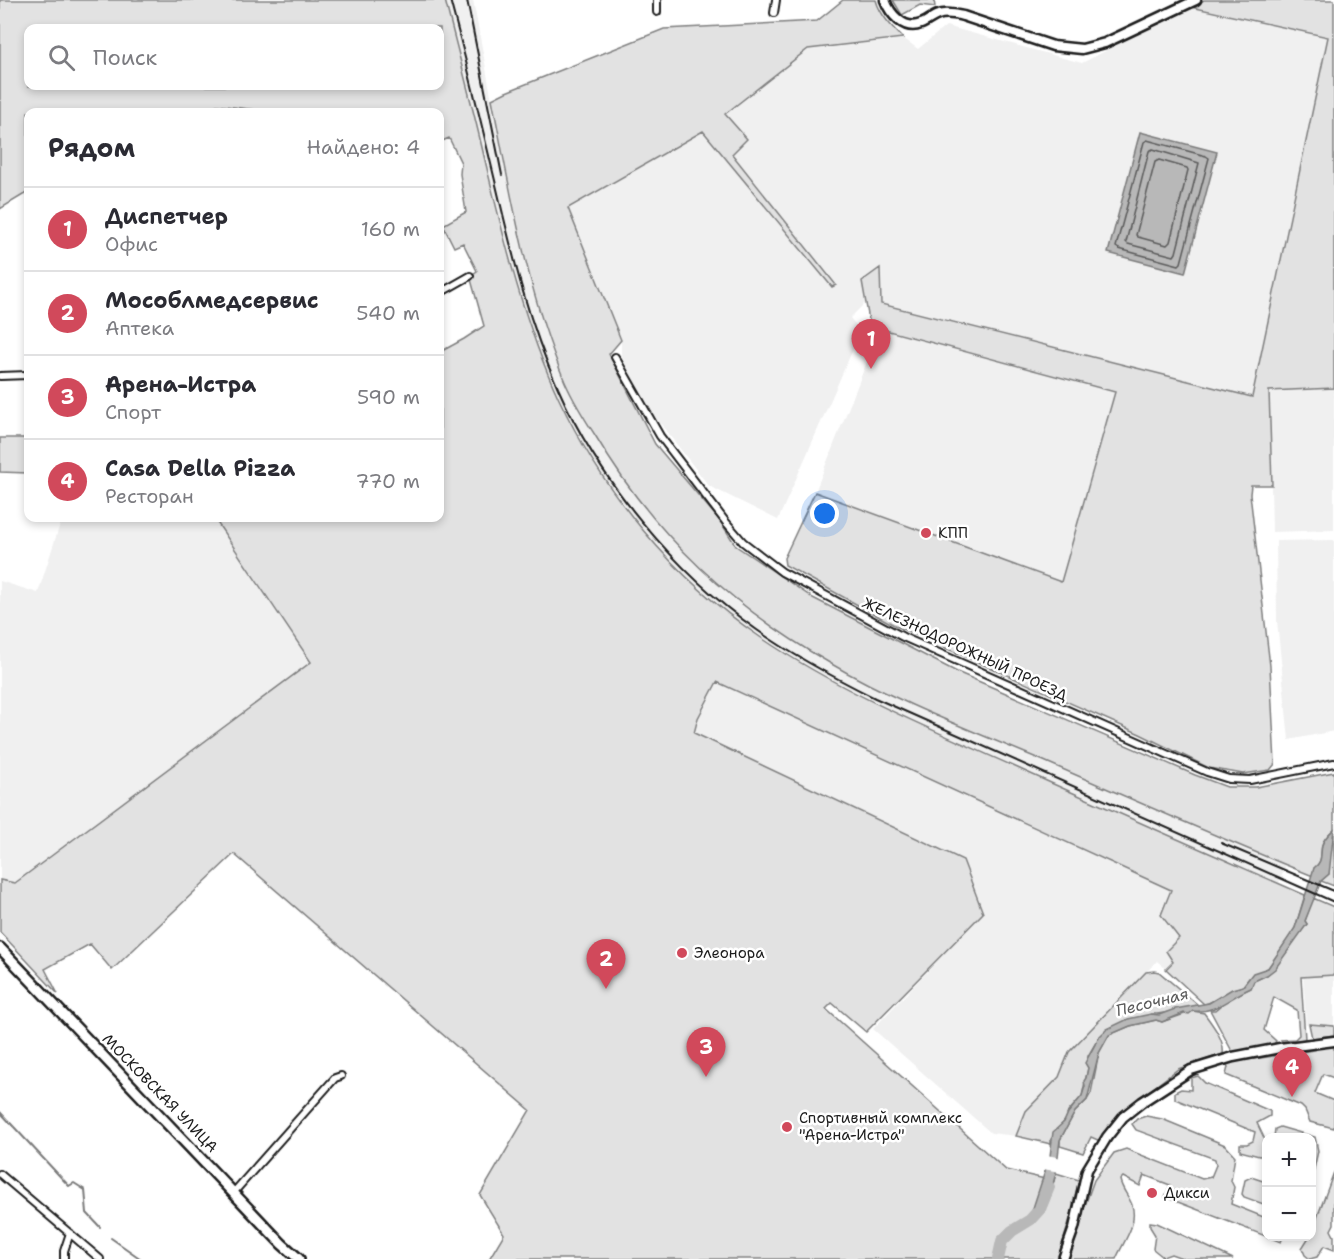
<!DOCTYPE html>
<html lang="ru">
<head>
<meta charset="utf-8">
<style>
  body { margin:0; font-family:"Shantell Sans",sans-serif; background:#f7f7f7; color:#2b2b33 }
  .controls { position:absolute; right:18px; bottom:18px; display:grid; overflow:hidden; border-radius:12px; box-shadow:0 3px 9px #0003 }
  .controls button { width:54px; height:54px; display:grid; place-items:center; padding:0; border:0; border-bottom:2px solid #e1e1e2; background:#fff; color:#2b2b33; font:30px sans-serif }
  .you { position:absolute; left:825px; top:514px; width:21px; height:21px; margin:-15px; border:4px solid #fff; border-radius:50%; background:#1a73e8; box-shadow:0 0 0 9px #1a73e833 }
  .badge { display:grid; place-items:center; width:39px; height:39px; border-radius:50%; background:#d1495b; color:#fff; font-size:20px; font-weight:700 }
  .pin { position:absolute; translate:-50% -50px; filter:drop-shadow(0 2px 3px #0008) }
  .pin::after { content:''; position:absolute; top:32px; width:21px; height:18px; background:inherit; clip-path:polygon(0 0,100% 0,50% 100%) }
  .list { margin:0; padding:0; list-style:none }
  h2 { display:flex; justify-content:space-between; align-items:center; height:78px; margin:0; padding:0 24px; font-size:26px }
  h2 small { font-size:20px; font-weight:400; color:#7c7c81 }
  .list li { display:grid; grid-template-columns:39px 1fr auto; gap:18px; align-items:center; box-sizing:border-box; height:84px; padding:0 24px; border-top:2px solid #e1e1e2 }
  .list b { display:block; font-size:22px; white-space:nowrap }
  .list p { margin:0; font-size:20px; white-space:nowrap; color:#7c7c81 }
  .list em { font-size:20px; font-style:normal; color:#7c7c81 }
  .icon { flex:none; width:33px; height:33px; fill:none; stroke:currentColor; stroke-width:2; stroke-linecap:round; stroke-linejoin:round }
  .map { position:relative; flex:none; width:1334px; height:1259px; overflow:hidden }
  .search { position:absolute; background:#fff; box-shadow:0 3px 9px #0003; left:24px; top:24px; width:420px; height:66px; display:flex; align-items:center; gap:15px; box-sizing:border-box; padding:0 21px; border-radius:12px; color:#7c7c81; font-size:22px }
  .panel { position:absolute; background:#fff; box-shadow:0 3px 9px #0003; left:24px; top:108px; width:420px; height:414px; border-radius:12px }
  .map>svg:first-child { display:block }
  .built { fill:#f0f0f0 }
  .green { fill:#e2e2e2; stroke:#7f7f7f; stroke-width:1.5; fill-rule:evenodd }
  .water { fill:#b8b8b8; stroke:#7a7a7a; stroke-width:1.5 }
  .pier { fill:#fff }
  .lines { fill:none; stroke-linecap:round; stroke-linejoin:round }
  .shore { stroke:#5a5a5a; stroke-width:1.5 }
  .stream { stroke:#7a7a7a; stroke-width:2 }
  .river { stroke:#b8b8b8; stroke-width:12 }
  .street-casing { stroke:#1c1c1c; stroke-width:10 }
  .secondary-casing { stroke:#1c1c1c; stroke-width:13 }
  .primary-casing { stroke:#1c1c1c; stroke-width:14 }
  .street { stroke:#fff; stroke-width:6 }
  .secondary { stroke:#fff; stroke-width:8 }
  .primary { stroke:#fff; stroke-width:9 }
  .rail { stroke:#1c1c1c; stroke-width:2 }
  .poi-dot { fill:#d1495b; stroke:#fff; stroke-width:2 }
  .labels { text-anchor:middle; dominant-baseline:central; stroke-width:5; stroke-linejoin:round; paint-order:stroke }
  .poi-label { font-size:15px; fill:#1c1c1c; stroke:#fff; text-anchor:start }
  .street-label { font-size:15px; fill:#1c1c1c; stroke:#fff }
  .water-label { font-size:16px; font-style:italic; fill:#5a5a5a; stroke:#fff }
</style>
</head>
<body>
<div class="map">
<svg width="1334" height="1259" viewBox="0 0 1334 1259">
  <rect width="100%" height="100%" fill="#fff"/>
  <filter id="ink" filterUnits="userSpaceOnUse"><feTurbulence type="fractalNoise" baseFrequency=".0167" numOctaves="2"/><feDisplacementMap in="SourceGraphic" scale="12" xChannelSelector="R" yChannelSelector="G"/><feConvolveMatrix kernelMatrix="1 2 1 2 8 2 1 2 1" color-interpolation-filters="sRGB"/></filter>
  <g filter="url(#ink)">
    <path class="built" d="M445,0H473L508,185L533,291L548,338L586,421L608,458L636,498L693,562L735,600L772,627L829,663L914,705L1286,865L1279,883L1126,817L909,720L855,693L813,670L760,637L727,612L681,572L643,531L611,489L591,457L560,400L540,353L524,307L503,234Z
      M1191,7L1328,36L1252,397L881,304L880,268L862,281L866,302L850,318L861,331L778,520L709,486L639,396L621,354V340L567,208L704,131L835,285L731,153L725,114L808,49L903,38L918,49L946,26L1082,63Z
      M880,329L1115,392L1061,582L815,492Z
      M1334,388V530L1272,532L1269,391Z
      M62,518H214L311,662L14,883L0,880V581L38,593Z
      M1334,540V731L1289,740L1277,621L1276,541Z
      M717,681L945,782L1171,890L1179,938L1174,962L1166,969L1157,961L1069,1052L1059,1077L1026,1111L1016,1136L991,1133L873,1029L983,913L694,733L698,718Z
      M1334,975V1026L1306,1024L1303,976Z"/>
    <path class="green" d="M0,0H445C458,52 472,104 484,156C504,239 523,322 559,399C604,494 674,578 760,637C838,690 925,727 1011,765C1108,809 1207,852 1305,895L1295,928L1287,941L1268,968L1249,978L1243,986C1230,990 1215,1002 1204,1004L1166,969L1173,962L1166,951L1179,938L1161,915L1171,890L717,682L698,718L694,733L963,860L983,913L866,1032L832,1003L826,1009L1006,1170L1054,1181L1056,1173L1079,1180L1073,1203L1074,1205L1058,1259H489L504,1234L480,1195L530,1110L234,854L112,970L90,944L45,969L58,994L0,932V880L15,883L311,662L214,518H440V352L464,339L484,326L470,276L477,271L463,243L454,247L443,225L466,212L460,174L461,163L449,138L440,142V112H272L217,105L198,112H28V192L0,209ZM28,28H440V86H28Z
      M843,0H876C880,15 892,27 903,38L808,49L725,114L747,139L732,154L836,285L832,287L703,131L568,208L621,340L609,354L655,444L720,521L736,546L813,598L957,672L1195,775L1227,787H1256L1334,772V829C1329,834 1324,838 1322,845C1320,855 1323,862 1314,868L1313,876C1222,839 1133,800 1044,761C971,730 896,702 828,662C732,607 651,531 595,435C584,418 573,400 565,382C527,292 511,195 492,99L506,92L664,29L817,21Z
      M893,0H934L935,7L920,5L902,15Z
      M1204,0H1334V388L1269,391L1272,485H1251L1250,494L1270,666L1275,764L1270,770L1243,774L1209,768L1140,734L896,626L785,565L784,558L815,492L1061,582L1115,392L870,326L862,281L880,268L881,304L1252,397L1328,37L1191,7Z
      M0,438H28V473L0,472Z
      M1334,834V886L1321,881L1329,874L1327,857Z
      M1313,898L1334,907V975L1301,977L1305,1039L1283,1043L1281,1040L1295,1039L1299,1035L1297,1010L1274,997L1264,1030L1276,1041L1273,1046L1233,1053L1210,1010H1215L1228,999L1251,988L1254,981L1267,975L1307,924L1305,921Z
      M1154,971L1159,972L1198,1005C1187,1008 1160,1015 1151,1014L1099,1037L1088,1056V1068L1082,1096L1068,1112L1066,1119L1051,1139V1144L1016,1136L1026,1111L1059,1077L1069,1052L1146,972Z
      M1193,1011L1204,1013C1212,1024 1225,1040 1223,1054L1178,1069L1119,1114L1100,1141L1091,1137L1083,1153L1060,1146V1140L1075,1112L1087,1100L1091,1093L1099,1053L1109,1035L1130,1026L1156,1020L1162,1022Z
      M1309,1024L1334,1026V1035L1312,1038Z
      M1334,1043V1078L1323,1074L1315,1093L1334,1101V1128L1310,1122L1305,1110L1301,1106L1226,1075L1228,1067L1226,1063L1315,1050L1314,1047Z
      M1198,1076L1205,1083L1270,1111V1116L1257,1123L1266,1142V1155L1259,1156L1240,1151V1144H1247L1253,1141L1255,1132L1175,1099V1092L1181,1089L1191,1090V1078Z
      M1146,1116L1162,1119L1225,1145L1235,1156L1231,1181L1234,1187L1231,1204L1266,1218V1236L1283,1237L1281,1242L1165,1197L1170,1185L1144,1175L1140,1186L1123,1177L1120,1180C1122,1190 1129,1196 1132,1205C1138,1225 1123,1242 1116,1259H1066L1094,1180L1114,1153L1126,1149L1202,1179L1211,1177L1216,1165L1215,1159L1136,1130L1132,1124L1137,1119Z
      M1280,1127L1315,1137L1318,1151L1312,1178V1138L1274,1137L1275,1129Z
      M1334,1172V1224L1331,1230L1334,1236V1250L1324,1246L1317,1257L1310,1259L1305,1255L1302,1248L1309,1237L1312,1236V1231Z
      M1251,1177L1266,1182V1205L1244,1197L1242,1194L1245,1180Z
      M1150,1222L1157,1223L1233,1259H1185L1171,1254L1163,1257L1153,1249L1155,1235L1150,1227Z"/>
    <path class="water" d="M1140,132L1217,152L1185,273L1108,253Z
      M1334,829L1329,874L1321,881L1305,921L1307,924L1275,969L1267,975L1254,981L1251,988C1230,997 1215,1014 1193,1011L1189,1014L1184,1013L1162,1022L1156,1020L1130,1026L1109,1035L1099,1053L1087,1100L1075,1112L1060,1140L1056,1173L1052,1188L1047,1198L1033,1208L1050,1156L1053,1132L1064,1122L1068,1113L1082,1096L1085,1086L1084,1081L1086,1078L1088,1068L1085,1063L1099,1037L1107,1029L1128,1019L1151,1014L1159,1015L1175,1009L1209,1003L1232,989L1243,986L1253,973L1268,968L1295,928L1314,868C1323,862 1320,855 1322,845C1324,838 1329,834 1334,829Z"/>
    <path class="pier" d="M1047,1155L1062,1158L1060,1172L1043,1169Z"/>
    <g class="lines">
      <path class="shore" d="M1147,140L1206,156L1209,158L1181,263L1179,265L1119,249L1116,247L1144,142Z
        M1153,149L1199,163L1176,253L1174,256L1128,244L1126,242L1149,151Z
        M1159,160L1187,168L1188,170L1170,242L1167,245L1138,237L1136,235L1155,162Z"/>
      <path class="stream" d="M0,1112L69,1186L74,1183L85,1190L87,1213L100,1227
        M111,1238L141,1259"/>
      <path class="river" d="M998,1259L1002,1241L1012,1231L1030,1220L1040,1209L1049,1187"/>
      <g class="street-casing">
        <path id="street" d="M657,0V12
          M774,13L776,0
          M440,293L470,276
          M615,357L660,436L725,521L743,542L782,572L903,637L1207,772L1229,779L1250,780L1334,763
          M0,376L28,375
          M0,1174L100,1259
          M234,1192L335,1078L341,1076
          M64,1259V1251L70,1233"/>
      </g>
      <g class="secondary-casing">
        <path id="secondary" d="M885,0C890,14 904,31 921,24C927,22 932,17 938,15C946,12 955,14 963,16L1053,46L1082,49L1105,43L1196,0
          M1063,1259L1074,1228L1087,1170L1107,1137L1123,1117L1142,1102L1191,1070L1233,1057L1280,1048L1334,1041"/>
      </g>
      <g class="primary-casing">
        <path id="primary" d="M0,948L282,1244L299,1259"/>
      </g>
      <use href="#street" class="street"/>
      <use href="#secondary" class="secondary"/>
      <use href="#primary" class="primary"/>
      <path class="rail" d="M450,0C467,63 482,126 497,189C513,257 529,325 558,388C598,480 676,573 757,630C795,657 835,678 875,698L1334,902
        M467,0L502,175
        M1221,843L1334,891"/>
    </g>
  </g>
  <g class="poi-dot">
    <circle cx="926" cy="533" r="6"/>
    <circle cx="682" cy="953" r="6"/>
    <circle cx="787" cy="1127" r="6"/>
    <circle cx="1152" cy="1193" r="6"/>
  </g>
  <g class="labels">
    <g class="poi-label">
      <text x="938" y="533">КПП</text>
      <text x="694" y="953">Элеонора</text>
      <text x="799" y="1118">Спортивный комплекс<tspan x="799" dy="17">"Арена-Истра"</tspan></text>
      <text x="1164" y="1193">Дикси</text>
    </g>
    <g class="street-label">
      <text transform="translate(965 649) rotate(25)">ЖЕЛЕЗНОДОРОЖНЫЙ ПРОЕЗД</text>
      <text transform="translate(160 1093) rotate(46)">МОСКОВСКАЯ УЛИЦА</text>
    </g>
    <g class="water-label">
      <text transform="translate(1152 1002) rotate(-14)">Песочная</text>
    </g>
  </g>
</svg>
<div class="controls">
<button>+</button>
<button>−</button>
</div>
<div class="you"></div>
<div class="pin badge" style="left:871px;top:369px">1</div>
<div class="pin badge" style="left:606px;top:989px">2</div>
<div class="pin badge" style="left:706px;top:1077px">3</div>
<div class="pin badge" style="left:1292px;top:1097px">4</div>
<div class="search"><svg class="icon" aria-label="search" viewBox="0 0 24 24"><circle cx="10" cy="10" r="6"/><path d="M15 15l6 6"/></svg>Поиск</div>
<section class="panel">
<h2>Рядом<small>Найдено: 4</small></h2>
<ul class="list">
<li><span class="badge">1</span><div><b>Диспетчер</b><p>Офис</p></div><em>160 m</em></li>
<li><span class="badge">2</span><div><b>Мособлмедсервис</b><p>Аптека</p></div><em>540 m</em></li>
<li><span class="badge">3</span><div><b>Арена-Истра</b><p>Спорт</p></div><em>590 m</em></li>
<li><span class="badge">4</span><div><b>Casa Della Pizza</b><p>Ресторан</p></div><em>770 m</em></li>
</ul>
</section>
</div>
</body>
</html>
